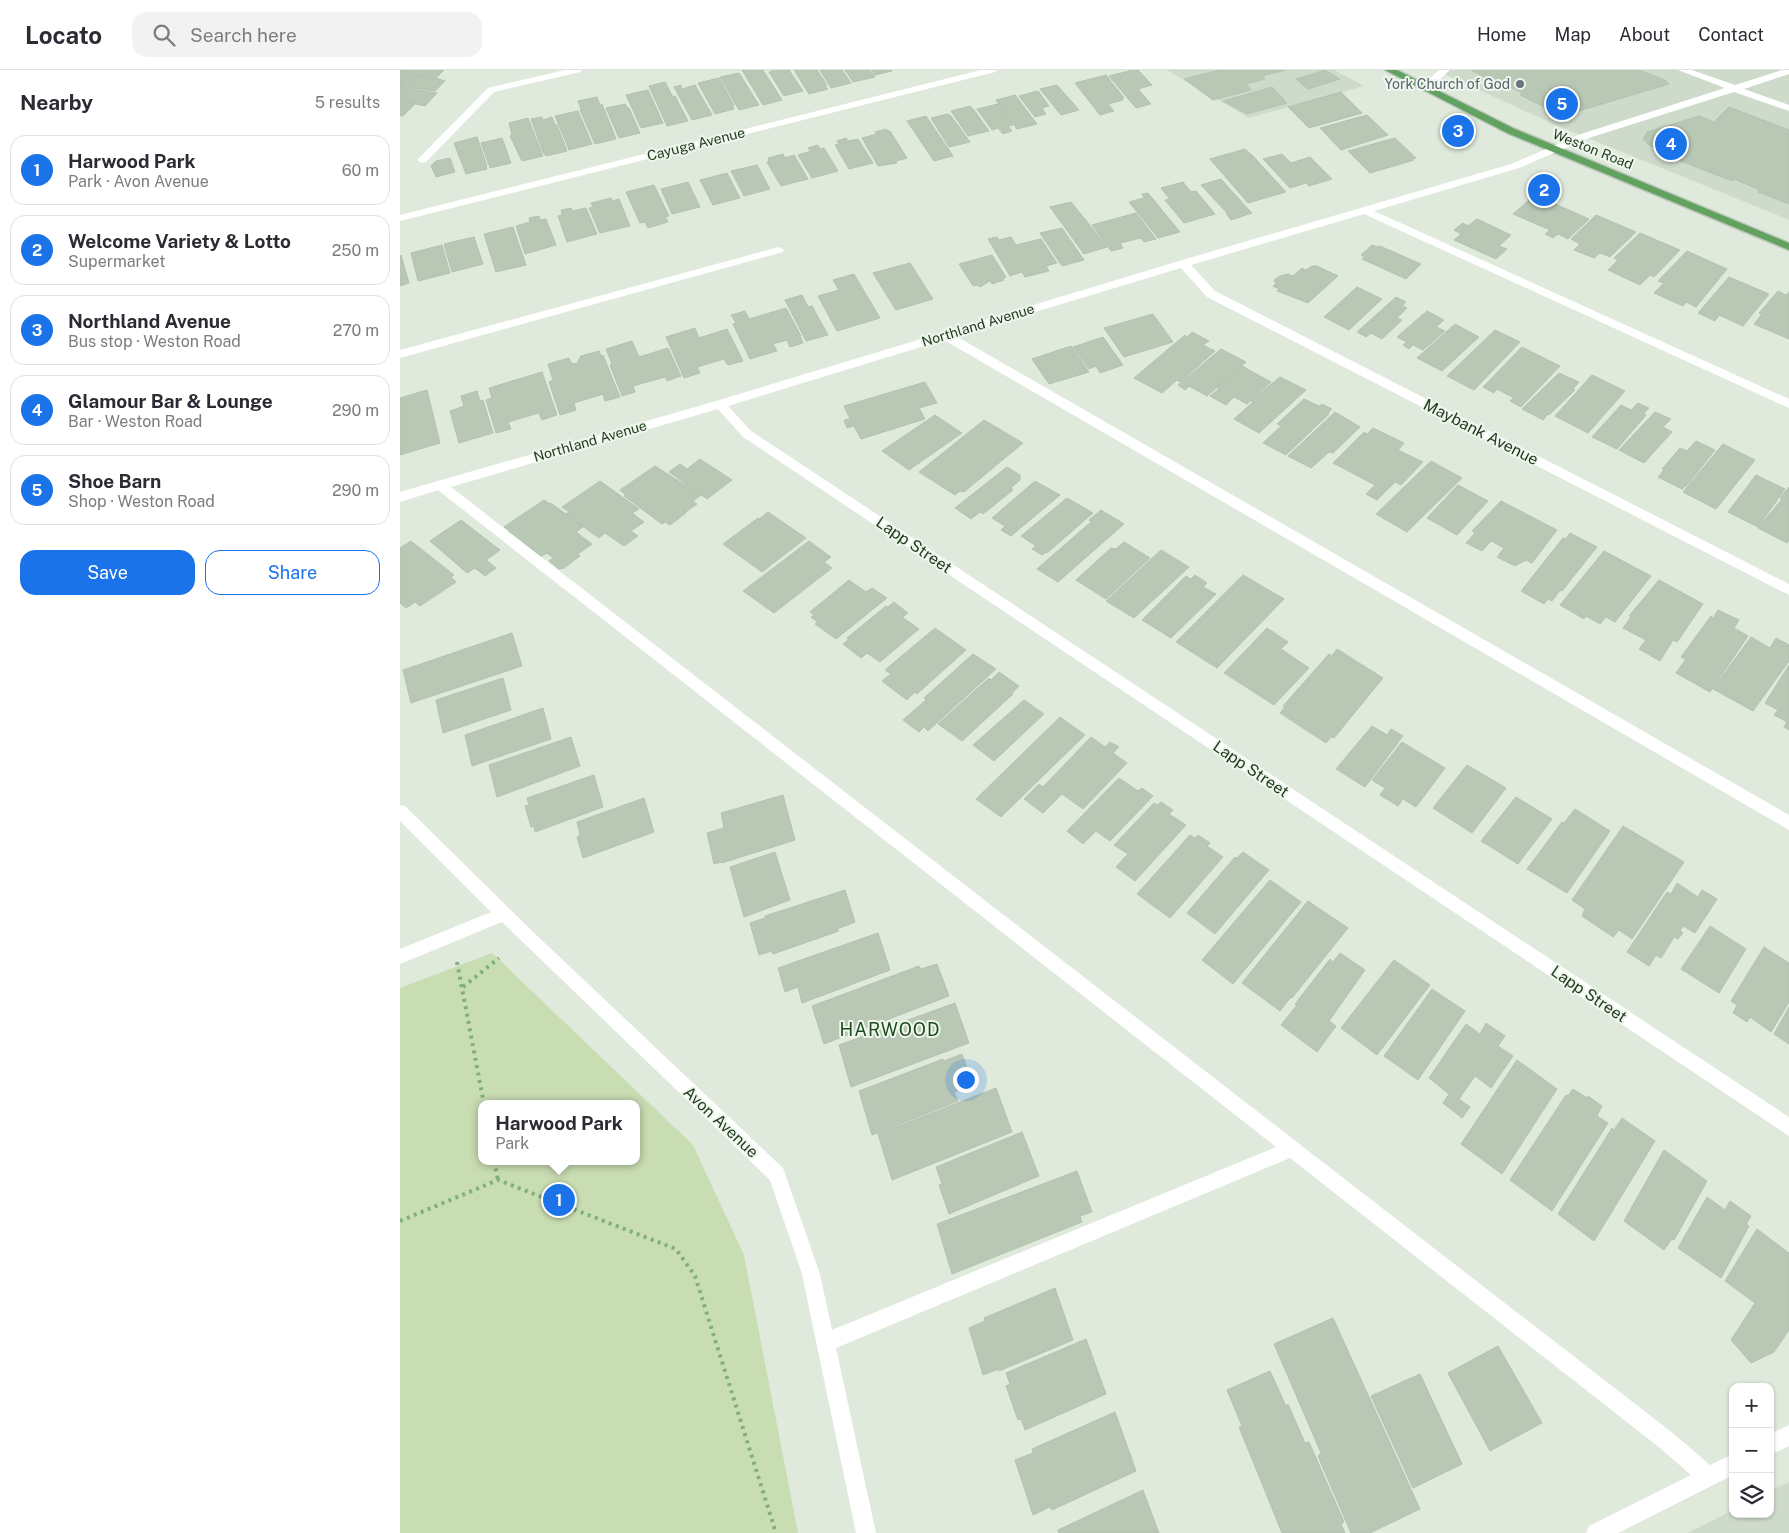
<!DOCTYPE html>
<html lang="en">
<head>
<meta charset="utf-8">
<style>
  body { margin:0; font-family:"Public Sans",sans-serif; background:#f2f2f3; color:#2b2b33 }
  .controls { position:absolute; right:15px; bottom:15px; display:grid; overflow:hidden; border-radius:10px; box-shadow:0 1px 4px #0004 }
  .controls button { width:45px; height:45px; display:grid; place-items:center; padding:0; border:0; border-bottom:1px solid #e1e1e2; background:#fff; color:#2b2b33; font:25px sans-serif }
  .you { position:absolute; left:565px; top:1009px; width:18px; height:18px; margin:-12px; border:4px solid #fff; border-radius:50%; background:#1a73e8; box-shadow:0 0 0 8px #1a73e833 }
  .badge { display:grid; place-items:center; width:32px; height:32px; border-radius:50%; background:#1a73e8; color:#fff; font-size:16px; font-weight:700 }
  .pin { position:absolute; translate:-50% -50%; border:2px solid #fff; box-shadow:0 1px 5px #0006 }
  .popup { position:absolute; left:78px; top:1030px; width:162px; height:65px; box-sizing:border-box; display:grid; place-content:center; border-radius:10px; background:#fff; filter:drop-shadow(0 1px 4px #0005); font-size:16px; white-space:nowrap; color:#7c7c81 }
  .popup b { font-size:19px; color:#2b2b33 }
  .popup::after { content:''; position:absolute; left:50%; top:100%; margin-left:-10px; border:10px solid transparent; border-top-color:#fff }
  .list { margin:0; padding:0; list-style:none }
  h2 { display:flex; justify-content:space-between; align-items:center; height:65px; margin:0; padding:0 20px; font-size:21px }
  h2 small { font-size:16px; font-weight:400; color:#7c7c81 }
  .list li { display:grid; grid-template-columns:32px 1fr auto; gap:15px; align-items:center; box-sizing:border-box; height:70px; margin:0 10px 10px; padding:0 10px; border:1px solid #e1e1e2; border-radius:15px }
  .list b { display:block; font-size:19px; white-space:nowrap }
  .list p { margin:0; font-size:16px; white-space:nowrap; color:#7c7c81 }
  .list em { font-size:16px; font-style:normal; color:#7c7c81 }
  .actions { display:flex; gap:10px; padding:15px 20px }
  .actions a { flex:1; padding:11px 0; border:1px solid #1a73e8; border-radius:15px; text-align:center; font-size:18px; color:#1a73e8 }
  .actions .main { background:#1a73e8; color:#fff }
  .icon { flex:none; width:28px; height:28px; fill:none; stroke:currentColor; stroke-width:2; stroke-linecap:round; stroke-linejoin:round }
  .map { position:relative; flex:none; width:1389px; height:1463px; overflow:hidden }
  header { display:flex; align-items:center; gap:30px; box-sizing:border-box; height:70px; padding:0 25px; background:#fff; border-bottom:1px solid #e1e1e2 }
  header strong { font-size:24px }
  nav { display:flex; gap:28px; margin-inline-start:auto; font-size:18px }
  .search { width:350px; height:45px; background:#f2f2f3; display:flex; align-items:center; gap:12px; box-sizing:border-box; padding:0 18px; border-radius:15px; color:#7c7c81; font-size:19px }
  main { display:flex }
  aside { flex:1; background:#fff }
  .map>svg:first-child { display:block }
  .built { fill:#cedaca }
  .green { fill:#c9ddb3; fill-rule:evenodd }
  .building { fill:#b9c7b5; stroke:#b3c3af }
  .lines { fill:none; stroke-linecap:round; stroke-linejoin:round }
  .major-casing { stroke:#c0c8c0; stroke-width:3 }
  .path { stroke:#80b07a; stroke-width:4; stroke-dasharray:3 4.5; stroke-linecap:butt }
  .minor { fill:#fff; fill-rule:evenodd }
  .major { fill:#61a25e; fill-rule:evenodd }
  .worship-dot { fill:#6b7280; stroke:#eff6ed; stroke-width:2 }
  .labels { text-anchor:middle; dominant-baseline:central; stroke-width:4; stroke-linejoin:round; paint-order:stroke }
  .far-worship-label { font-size:14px; fill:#5b616d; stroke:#eff6ed; text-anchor:end }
  .far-street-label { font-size:14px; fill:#1f3a1d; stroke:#eff6ed }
  .street-label { font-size:16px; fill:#1f3a1d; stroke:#eff6ed }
  .neighbourhood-label { font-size:18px; letter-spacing:1px; fill:#1a4c19; stroke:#eff6ed }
</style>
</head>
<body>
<header>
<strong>Locato</strong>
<div class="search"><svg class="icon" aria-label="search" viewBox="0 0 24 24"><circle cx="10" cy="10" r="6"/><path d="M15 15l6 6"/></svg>Search here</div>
<nav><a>Home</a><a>Map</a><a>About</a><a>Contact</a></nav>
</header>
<main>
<aside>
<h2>Nearby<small>5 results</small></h2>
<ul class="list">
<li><span class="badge">1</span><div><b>Harwood Park</b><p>Park · Avon Avenue</p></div><em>60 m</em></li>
<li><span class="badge">2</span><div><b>Welcome Variety &amp; Lotto</b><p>Supermarket</p></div><em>250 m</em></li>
<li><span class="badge">3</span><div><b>Northland Avenue</b><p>Bus stop · Weston Road</p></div><em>270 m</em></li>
<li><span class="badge">4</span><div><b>Glamour Bar &amp; Lounge</b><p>Bar · Weston Road</p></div><em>290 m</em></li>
<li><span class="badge">5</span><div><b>Shoe Barn</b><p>Shop · Weston Road</p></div><em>290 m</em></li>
</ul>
<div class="actions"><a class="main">Save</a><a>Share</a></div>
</aside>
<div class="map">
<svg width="1389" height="1463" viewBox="0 0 1389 1463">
  <rect width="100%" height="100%" fill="#dfeadc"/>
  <path class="built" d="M767,0H934L964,16L849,48Z
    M1036,0H1389V150L1151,53Z
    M1389,1412V1463H1287L1333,1440V1444H1370V1421Z"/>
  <path class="green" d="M92,883L293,1075L344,1185L398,1463H0V918ZM82,1034H236V1091H82Z"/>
  <path class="building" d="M0,0H44L36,8L0,2Z
    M342,0H363L382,30L363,35Z
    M376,0H389L403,21L384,26L369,2Z
    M394,0H417L427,15L425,16L428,19L409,24Z
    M420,0H442L451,13L431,18Z
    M445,0H470L475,7L453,12Z
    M472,0H491L492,1L475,5Z
    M733,0H738L752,15L738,19L751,34L736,38L709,6Z
    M820,0H886L862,6L865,9L846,14L851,20L813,30L784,9Z
    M925,0L940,9L908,19L896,9Z
    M1071,0H1239L1265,10L1269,14L1175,42L1164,43L1152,41L1120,25L1123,23L1102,13L1100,15Z
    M0,3L39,9L45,11L35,21L0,16Z
    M339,3L359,35L339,40L320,7Z
    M706,5L724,28L722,29L723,30L708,34L714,41L700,45L675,13Z
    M319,8L334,35L332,36L334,39L315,44L298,13Z
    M265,12L273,27L275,26L288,51L267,56L249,16Z
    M281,15L282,19L295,15L312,45L292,50L274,17Z
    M657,15L679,40L661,45L640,19Z
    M0,17L37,23L25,36L0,31Z
    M872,17L887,33L847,44L823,31Z
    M248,20L263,53L241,58L226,25Z
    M638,21L649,36L642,38L646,44L635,47L619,26Z
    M941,22L962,43L909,58L888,37Z
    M615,25L637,54L617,59L596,30Z
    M197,27L200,35L202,34L216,69L195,74L180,40L181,39L178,31Z
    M0,32L15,34L3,46H0Z
    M225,34L228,38H229L240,63L219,68L206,38Z
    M598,34L613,55L608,56L612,61L603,64L598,58L592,60L577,39Z
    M570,36L574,40L589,61L568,66L551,41Z
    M1329,37L1389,60V134L1358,122L1360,120L1334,109L1332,111L1276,89L1278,87L1250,76L1243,69L1247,62L1299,46L1314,52Z
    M178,41L192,74L169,80L155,46Z
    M548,44L551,46L570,72L549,77L531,48Z
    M967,45L988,65L941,80L920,58Z
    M526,46L553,86L534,91L507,51Z
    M142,47L143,50L152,47L155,55H157L167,81L146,86L143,82L131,49Z
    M128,48L143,86L122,91L110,66L112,65L109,53Z
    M486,59L488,61H490L507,88L496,91L497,93L478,96L462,68L477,64L475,62Z
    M77,67L87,96H86L87,99L66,104L54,73Z
    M102,68L111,93L90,98L81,73Z
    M446,68L448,71L458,69L473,93L449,99L435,75L439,74L437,71Z
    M995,68L1016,88L1012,89L1014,90L970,103L948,81Z
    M418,75L420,79L424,78L438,101L412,108L398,85L411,81L408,78Z
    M845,79L853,86L886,122L848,133L810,89Z
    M383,84L385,88L394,85L408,109L381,116L367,92H369L368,88Z
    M882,84L891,93L910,87L932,109L909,116L906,113L890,118L863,89Z
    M50,88L55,102L36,107L31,96L36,91Z
    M357,95L370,119L344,126L331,101Z
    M327,103L340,128L313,135L300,110Z
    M821,109L846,137L852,143L831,150L826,143H827L801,115Z
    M288,112L300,137L272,144L261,119Z
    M783,112L791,122L796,121L815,144L784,153L765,130L770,129L761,118Z
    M254,115L269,146L265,147L268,152L248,158L245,152L240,153L226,122Z
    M748,123L780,162L758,168L729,132L744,128L742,124Z
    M1135,125L1189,149L1168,169L1158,164L1153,168L1145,164L1150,160L1113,144Z
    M211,128L212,131L219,129L230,156L200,163L189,138L193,137L191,133Z
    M671,132L689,154L707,177L684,184L650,137Z
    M171,138L172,141L186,138L197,164L167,172L158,146L162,145L161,140Z
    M736,143L756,169L744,172L741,168L720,173L723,178L711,181L692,155Z
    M1196,145L1236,162L1210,187L1200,183L1194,188L1174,180L1180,174L1171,169Z
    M139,146L140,150L146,149L156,175L125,184L116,156L130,152L129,148Z
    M1077,149L1111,165L1099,176L1107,179L1096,189L1054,170L1061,164L1054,160L1063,153L1068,156Z
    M113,157L126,195L96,202L84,164Z
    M662,158L684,190L662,196L640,163Z
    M1240,163L1280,180L1254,207L1250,205L1240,215L1208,200L1218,190L1214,188Z
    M74,167L83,194L52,202L44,174Z
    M597,167L599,170L611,167L616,175L641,169L657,193L646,196L649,201L625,207L622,202L610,206L588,169Z
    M42,175L50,203L18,211L11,183Z
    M972,175L978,177L980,176L1021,194L1006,209L962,189L965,187L961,185Z
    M1287,181L1327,199L1296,237L1286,232L1283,236L1254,223L1264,213L1258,211Z
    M1,185L9,213L0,216V186Z
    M592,185L606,207L603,208L604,210L592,214L590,211L580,217L578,215L573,216L559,194Z
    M510,193L533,229L496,240L473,203Z
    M912,196H917L938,206L908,233L877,221L879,219L873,216L876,214L874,210L880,206L888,204L893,206L902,198L906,200Z
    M454,204L480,248L437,261L418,226L439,220L433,210Z
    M1329,207L1369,224L1343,256L1319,245L1315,251L1298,243Z
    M957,217L982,229L949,260L924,247Z
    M1378,221L1386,225L1389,222V269L1354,254L1362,244L1359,243Z
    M402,225L408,237L412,236L428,265L406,271L385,230Z
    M996,227L1006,232L1002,236L1007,238L997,248L1002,250L982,269L971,263L966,267L957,262Z
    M386,238L401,266H400L403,273L390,277L387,270L373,274L377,281L350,289L333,254L336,253L331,245L345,241L349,249Z
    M1027,241L1044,250L1036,257L1045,261L1023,280L1013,275L1009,279L1003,275L1007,272L997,267Z
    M753,244L773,272L724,287L704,258Z
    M1055,254L1079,267L1042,301L1017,288Z
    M295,258L299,268L327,259L343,291L328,295L324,289L297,297L300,303L284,308L266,267Z
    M1095,260L1120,272L1074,320L1047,306Z
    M792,262L809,271L803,275L815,281L780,312L777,310L762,323L734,308L785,265L787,267Z
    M703,267L723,295L700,303L696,296L689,299L673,277Z
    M232,271L239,287L268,278L281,306L267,311L265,307L233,316L235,322L222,326L210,295L212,294L206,279Z
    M671,276L689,302L649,314L632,289Z
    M1122,277L1160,296L1121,337L1110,331L1114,328L1097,319L1094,323L1083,317Z
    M821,279L846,292L807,326L789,316L785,320L778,315Z
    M199,281L201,286L203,285L220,327L205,331L203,324L174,333L176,340L160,345L149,312L153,310L148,294L169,288L171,293L174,294L177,293L181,286Z
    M842,296L871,312L847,334L834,327L826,335L810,326L819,319L817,318Z
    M142,302L157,345L142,350L139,343L108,352L111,359L96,363L86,330L92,328L89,318Z
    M1159,303L1179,312L1173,319L1175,320L1149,345L1148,344L1143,350L1122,339Z
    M1192,305L1225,321L1188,363L1155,346Z
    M880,307L906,320L859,363L834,349L853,332L851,331Z
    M525,312L537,333L519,338L525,349L461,369L454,356L447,358L444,350L450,349L444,336Z
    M27,320L40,373L0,385V328Z
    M77,321L80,331L83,330L93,363L59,373L50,341L64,336L61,326Z
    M904,329L919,336L922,334L932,339L927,344H929L886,385L863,373L881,356L877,354Z
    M1238,333L1249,338L1244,343L1246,345L1217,379L1192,367L1221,335L1231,340Z
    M935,342L960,357L933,383L929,382L911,398L888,386Z
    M1255,342L1271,349L1263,357L1272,362L1244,393L1219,380Z
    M535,345L562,363L509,400L482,381Z
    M584,350L623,373L564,422L560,421L555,425L519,402Z
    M973,358L1004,373L998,380L1023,392L1001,415L995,412L977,430L966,424L975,415L933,393L964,362L967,364Z
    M1296,371L1315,380L1288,414L1282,419L1258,407L1264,400L1262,399L1280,378L1287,381Z
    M1323,374L1355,390L1316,439L1283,422Z
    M300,389L332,410L307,429L269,402L280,394L287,399Z
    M1031,391L1062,408L1007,462L976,444Z
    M255,396L301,425L293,431L297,434L286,442L282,439L286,443L270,455L265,452L262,454L224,426L226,425L220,420Z
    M607,397L620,405V410L611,418L613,420L583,444L580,442L571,449L555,438Z
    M1356,405L1385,419L1358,457L1328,442Z
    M200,411L239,439L232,443L244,452L231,461L238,466L224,476L205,463L199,468L166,444L169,442L162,437Z
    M635,411L660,425L611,466L601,460L605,456L592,448Z
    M1058,415L1088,431L1057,465L1027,448Z
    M1389,417V470L1387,473L1358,458L1382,429L1380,428Z
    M667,428L693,443L647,483L646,482L642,485L632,479L636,476L621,466Z
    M144,430L150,434L151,433L183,457L176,462L192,474L178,484L180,486L164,498L159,499L149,491L153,488L147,483L140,487L108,462L110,461L104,457Z
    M1101,431L1157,460L1132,493L1126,490L1115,496L1097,487L1104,478L1091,471L1082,481L1066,473L1075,463L1072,461Z
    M701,440L724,454L658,512L637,499L691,452L689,450Z
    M368,442L406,468L362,502L323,474L358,448L359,449Z
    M61,450L100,480L86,490L96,498L85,506L75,498L67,503L30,471Z
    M1170,463L1197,477L1162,521L1160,520L1152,531L1148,529L1144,534L1121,521L1163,468L1166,469Z
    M11,471L54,505L51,507L56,512L20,536L15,532L6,538L0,533V478Z
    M409,471L431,487L424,492L432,498L374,543L343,521Z
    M724,472L750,488L706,529L676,510L711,478L716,479Z
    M761,480L789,497L734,548L706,531Z
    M1204,481L1251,506L1215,552L1206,547L1200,554L1186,546L1184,549L1160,535Z
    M795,505L807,513L803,517L816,524L771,568L742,550L786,506L791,509Z
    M843,505L884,529L817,598L776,572Z
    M449,510L466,522L472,518L487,528L436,569L415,554L418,552L411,547L414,545L410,542Z
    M1259,510L1303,534L1277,572L1273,570L1260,591L1239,579L1246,570L1223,558L1231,547L1229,546Z
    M494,532L508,543L502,547L519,559L480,592L467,583L461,588L443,574L449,569L447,568L486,536L488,537Z
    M1318,540L1339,550L1334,558L1348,566L1310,622L1276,603L1286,589L1281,587L1311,546L1313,548Z
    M535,558L566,580L517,624L515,622L507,630L482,611L491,604L485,600Z
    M867,558L888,572L881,579L909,598L874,635L824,603Z
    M112,563L122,596L11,633L3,600Z
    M1351,567L1370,578L1376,568L1389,575V591L1353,641L1313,619Z
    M937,579L983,608L934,668L931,667L926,673L880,643L885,637L883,636L929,584L932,586Z
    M573,584L596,599L528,661L524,657L519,662L503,650L526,630L524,628Z
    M1389,595V660L1384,657L1387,652L1374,645L1378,640L1365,633Z
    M599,602L619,616L611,624H613L562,671L538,654L589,608L591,610Z
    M103,608L111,640L43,663L36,630Z
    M624,630L644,644L594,691L573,675Z
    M143,638L151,669L72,696L65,665Z
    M660,647L685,665L601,747L576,729Z
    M972,656L987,665L991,659L1003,666L965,717L936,699Z
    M171,667L180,696L97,727L89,695Z
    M691,667L705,677L710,672L719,677L713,683L727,693L683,739L662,724L643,743L624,729L639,714L643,717Z
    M1002,672L1045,698L1016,737L1003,729L998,736L980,725L985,718L972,710Z
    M1067,695L1106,718L1072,763L1033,738Z
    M194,705L203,737L135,762L134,756L131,757L125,736L129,735L127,728Z
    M719,708L738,721L742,718L753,726L710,771L696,761L683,774L667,761Z
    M383,725L395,770L322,793V792L314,794L307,763L324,758L321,743Z
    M1116,727L1152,749L1118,794L1081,771Z
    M244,728L254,762L183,788L177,767L180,765L177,752Z
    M761,732L773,740L769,744L786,755L735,811L716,797L728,784L714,775L754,733L757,735Z
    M1175,739L1210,761L1167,823L1127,799L1162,752L1164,753Z
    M1223,756L1284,792L1232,869L1219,860L1213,867L1182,846L1185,839L1172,830Z
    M790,765L795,768L798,765L810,773L807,776L823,787L770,848L737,824Z
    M375,782L390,830L344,847L330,797Z
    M843,782L869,800L815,864L787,843L835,787L837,788Z
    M870,810L901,832L833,914L802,890Z
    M1277,813L1298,827L1302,820L1317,829L1295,863L1283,856L1280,861L1283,863L1278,869L1274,867L1261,888L1256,885L1249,896L1227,882L1267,822L1271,824Z
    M445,820L455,852L437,859L439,861L373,884L372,881L359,885L350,853L365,848V846Z
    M908,831L948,858L892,928L891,927L880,941L842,913Z
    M1310,856L1346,879L1319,923L1281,899Z
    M478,863L490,900L402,933L398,917L385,922L378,898Z
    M1364,877L1389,893V932L1371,962L1350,947L1347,952L1333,943L1337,935L1331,931Z
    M940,883L965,900L929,951L936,956L917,982L881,955L897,935L895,934L930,889L933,892Z
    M994,890L1030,915L977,985L941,958Z
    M537,894L549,926L424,974L412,936L519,896L521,899Z
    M1032,919L1065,941L1018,1010L984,986Z
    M555,933L569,973L451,1017L439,975Z
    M1389,937V974L1374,964Z
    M1086,953L1105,966L1098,976L1113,986L1091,1018L1075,1006L1059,1029L1070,1037L1062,1048L1043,1033L1049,1024L1029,1008L1066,954L1080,964Z
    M562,984L573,1015L554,1022L558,1031L472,1065L459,1021L543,989L544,991Z
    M1117,990L1157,1019L1102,1104L1061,1074Z
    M596,1018L612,1062L492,1110L478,1064Z
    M1173,1019L1187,1028L1188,1026L1202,1036L1197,1046L1208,1053L1152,1141L1110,1110L1166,1025L1168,1026Z
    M1222,1048L1255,1071L1194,1171L1158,1144L1212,1058L1214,1060Z
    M622,1062L639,1106L549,1144L539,1115L542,1114L536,1097Z
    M1264,1080L1307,1111L1274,1170L1272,1169L1264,1180L1224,1151Z
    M677,1101L692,1142L680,1146L682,1152L552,1204L537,1154Z
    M1307,1127L1325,1140L1330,1131L1351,1146L1346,1154L1349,1156L1321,1208L1278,1178Z
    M1357,1159L1389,1183V1260L1374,1282L1351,1293L1331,1270L1355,1233L1325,1211Z
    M655,1218L673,1270L599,1301V1299L583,1305L569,1258L585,1251L584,1248Z
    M933,1248L1020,1439L970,1463H951L918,1386L921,1383L874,1274Z
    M686,1269L706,1324L625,1360L621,1349L618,1350L606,1316L610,1314L606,1303Z
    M1098,1276L1142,1353L1090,1381L1048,1303Z
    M870,1301L886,1336L888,1334L905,1373L909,1372L944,1452L941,1454L945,1463H882L839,1357L842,1356L827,1320Z
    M1020,1304L1062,1394L1013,1418L971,1326Z
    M715,1342L736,1401L652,1440L650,1437L633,1445L615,1390L633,1383L632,1379Z
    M743,1420L759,1463H659L658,1460Z"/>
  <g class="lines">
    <g class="major-casing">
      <path id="major" d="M985,0H997L1115,59L1389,173V180L1107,63Z"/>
    </g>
    <path class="path" d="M57,892L84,1034
      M63,917L99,888
      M94,1091L98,1110
      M0,1151L98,1110L276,1179L295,1206L376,1463"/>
    <path class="minor" d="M165,0H182L180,2L94,22L26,92L22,93L17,90L88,18Z
      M581,0H597L595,2L0,151V145Z
      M1039,0H1050L1028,20H1022V16Z
      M1278,0H1292L1335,15L1382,0H1389V4L1344,19L1389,35V41L1334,22L1189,68L1119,98L974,141L1389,329V338L964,144L791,195L815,221L1389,514V525L807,227L781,198L556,266L1389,745V760L544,270L328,336L351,361L1389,1047V1066L343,367L318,339L51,417L1274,1364L1310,1395L1333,1384V1405L1218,1463H1186L1189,1456L1291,1405L1260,1378L890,1088L436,1278L476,1463H456L402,1204L370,1110L102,852L0,894V879L91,842L0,751V735L5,736L130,859L383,1098L420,1204L432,1260L876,1077L38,420L0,432V422L316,331L779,191L1111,94L1181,64L1325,18Z
      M379,177L384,180L383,182L0,288V280Z
      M1389,1355V1376L1370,1385V1364Z"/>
    <use href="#major" class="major"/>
  </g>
  <circle class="worship-dot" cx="1120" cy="14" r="5"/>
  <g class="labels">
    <g class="far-worship-label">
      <text x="1110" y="14">York Church of God</text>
    </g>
    <g class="far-street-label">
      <text transform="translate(296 74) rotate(-14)">Cayuga Avenue</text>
      <text transform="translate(1193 79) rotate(22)">Weston Road</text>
      <text transform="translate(578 255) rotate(-17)">Northland Avenue</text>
      <text transform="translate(190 371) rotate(-16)">Northland Avenue</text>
    </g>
    <g class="street-label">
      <text transform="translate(1081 362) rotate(27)">Maybank Avenue</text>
      <text transform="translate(514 475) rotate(34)">Lapp Street</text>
      <text transform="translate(851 699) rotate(34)">Lapp Street</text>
      <text transform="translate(1189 924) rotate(34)">Lapp Street</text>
      <text transform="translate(321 1052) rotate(43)">Avon Avenue</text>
    </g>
    <g class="neighbourhood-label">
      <text x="490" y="959">HARWOOD</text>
    </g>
  </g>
</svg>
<div class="controls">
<button>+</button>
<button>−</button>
<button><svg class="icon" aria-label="layers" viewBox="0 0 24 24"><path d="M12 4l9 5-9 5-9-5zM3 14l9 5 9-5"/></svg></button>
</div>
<div class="you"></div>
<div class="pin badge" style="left:159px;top:1130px">1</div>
<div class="popup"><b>Harwood Park</b>Park</div>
<div class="pin badge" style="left:1144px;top:120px">2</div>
<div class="pin badge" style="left:1058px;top:61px">3</div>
<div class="pin badge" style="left:1271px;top:74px">4</div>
<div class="pin badge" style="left:1162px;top:34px">5</div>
</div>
</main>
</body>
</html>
